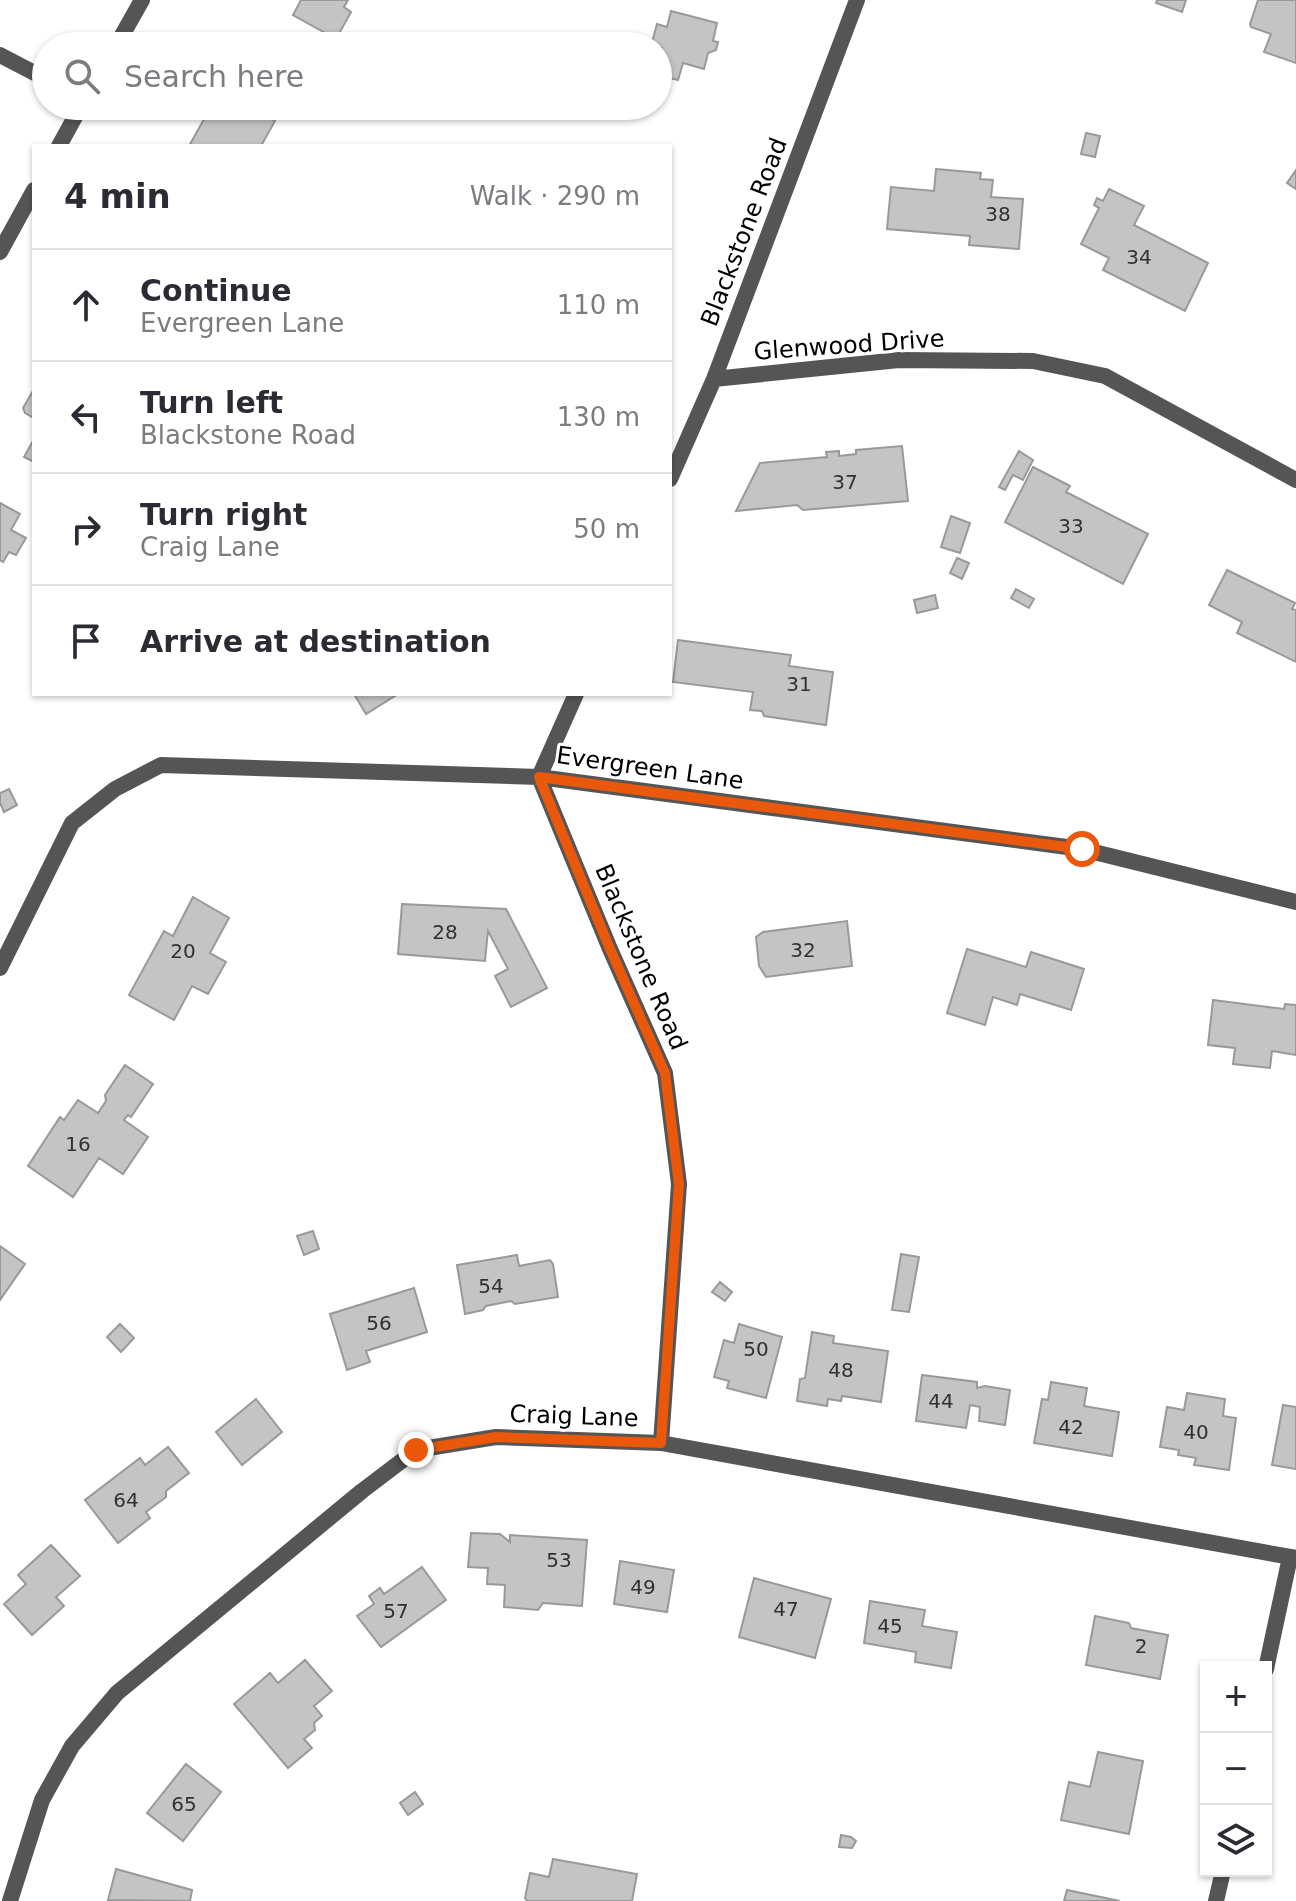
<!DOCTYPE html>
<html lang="en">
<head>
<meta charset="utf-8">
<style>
  body { margin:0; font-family:"DejaVu Sans",sans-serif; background:#f7f7f7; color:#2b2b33 }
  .controls { position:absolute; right:24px; bottom:24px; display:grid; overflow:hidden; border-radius:0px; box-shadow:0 2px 6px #0004 }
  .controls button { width:72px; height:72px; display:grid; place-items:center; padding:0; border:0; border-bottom:2px solid #e1e1e2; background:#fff; color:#2b2b33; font:40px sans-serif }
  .stop { position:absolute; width:24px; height:24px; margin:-18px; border:6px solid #ea580c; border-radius:50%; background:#fff }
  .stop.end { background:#ea580c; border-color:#fff; box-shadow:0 2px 8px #0008 }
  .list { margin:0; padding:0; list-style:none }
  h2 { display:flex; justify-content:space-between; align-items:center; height:104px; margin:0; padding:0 32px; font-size:34px }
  h2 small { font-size:26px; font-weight:400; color:#7c7c81 }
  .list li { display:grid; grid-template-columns:52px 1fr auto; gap:24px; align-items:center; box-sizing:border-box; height:112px; padding:0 32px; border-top:2px solid #e1e1e2 }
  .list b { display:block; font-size:30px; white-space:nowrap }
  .list p { margin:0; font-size:26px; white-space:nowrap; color:#7c7c81 }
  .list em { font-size:26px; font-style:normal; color:#7c7c81 }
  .icon { flex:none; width:44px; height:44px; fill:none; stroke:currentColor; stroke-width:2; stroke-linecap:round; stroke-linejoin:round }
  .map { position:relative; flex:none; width:1296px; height:1901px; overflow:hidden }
  .search { position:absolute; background:#fff; box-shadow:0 2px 6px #0004; left:32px; top:32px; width:640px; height:88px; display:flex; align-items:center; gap:20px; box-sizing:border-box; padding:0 28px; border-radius:44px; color:#7c7c81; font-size:30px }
  .panel { position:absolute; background:#fff; box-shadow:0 2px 6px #0004; left:32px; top:144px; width:640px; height:552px; border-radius:0px }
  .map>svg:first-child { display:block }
  .building { fill:#c4c4c4; stroke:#999; stroke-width:2 }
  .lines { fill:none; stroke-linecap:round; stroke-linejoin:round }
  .minor { stroke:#555; stroke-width:16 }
  .route { stroke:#ea580c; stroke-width:10 }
  .labels { text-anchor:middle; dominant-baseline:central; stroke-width:6; stroke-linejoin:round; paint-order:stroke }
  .number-label { font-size:20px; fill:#313131 }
  .street-label { font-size:24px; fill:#000; stroke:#fff }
</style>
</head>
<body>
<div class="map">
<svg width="1296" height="1901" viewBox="0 0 1296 1901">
  <rect width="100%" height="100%" fill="#fff"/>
  <path class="building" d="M301,0H348L344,7L351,12L336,39L293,15Z
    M1157,0H1186L1182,12L1156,3Z
    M1258,0H1296V63L1264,52L1271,34L1251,27L1250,24Z
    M671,11L717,23L713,41L718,42L716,50L708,53L704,69L683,63L678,80L658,75V62L662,48L651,46L657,24L667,27Z
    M202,106H256L254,109L275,121L261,146H189L208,112L201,108Z
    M1086,133L1100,136L1095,157L1081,154Z
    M936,169L981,173L980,179L993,180L991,197L1023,199L1019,249L969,245L970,236L887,229L891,187L934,191Z
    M1296,170V189L1287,183Z
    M1109,189L1144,206L1134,225L1208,263L1185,311L1103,270L1109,258L1081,244L1099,208L1094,205L1097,198L1103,201Z
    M34,389V418L25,413L23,408Z
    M34,439V462L24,457Z
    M902,446L908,501L803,510L797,505L736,511L760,463L827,457L826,452L839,451V456L856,454V450Z
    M1019,451L1033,460L1023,480L1013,475L1005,490L999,487Z
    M1033,467L1070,486L1066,492L1148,534L1123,584L1005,522Z
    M0,503L20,514L11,530L26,538L16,555L9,552L3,562L0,560Z
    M951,516L970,523L960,553L941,547Z
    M957,558L969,563L962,579L950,573Z
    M1227,570L1295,603L1292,609L1296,610V662L1237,633L1242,622L1209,605Z
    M1016,589L1034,599L1029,608L1011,598Z
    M935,595L938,608L917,613L914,600Z
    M678,640L791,655L789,666L833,672L826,725L764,716L762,711L750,710L753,692L673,682Z
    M354,694H398L366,714Z
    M9,789L17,805L4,812L0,803V793Z
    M193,897L229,918L210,953L226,962L208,994L192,986L174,1020L129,995L164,931L173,936Z
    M402,904L506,909L547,988L511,1007L495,976L508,969L488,931L485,961L398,954Z
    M847,921L852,966L766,977L759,966L756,937L763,932Z
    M967,949L1026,967L1031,952L1084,969L1071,1010L1020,994L1017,1005L993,997L985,1025L947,1013Z
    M1213,1000L1284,1009L1285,1004L1296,1005V1055L1272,1051L1270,1068L1233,1064L1235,1048L1208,1045Z
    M125,1065L153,1084L131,1117L128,1115L124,1120L148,1137L123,1174L99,1158L73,1197L28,1166L60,1117L64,1120L78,1100L98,1113L106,1101L105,1095Z
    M313,1231L319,1249L304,1255L297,1236Z
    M0,1246L25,1264L0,1300Z
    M901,1254L919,1257L909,1312L892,1310Z
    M517,1255L519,1266L550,1260L553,1264L558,1297L515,1304L511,1301L486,1306L483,1310L465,1314L457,1265Z
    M720,1282L732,1292L725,1301L712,1292Z
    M414,1288L427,1332L366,1351L370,1362L347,1370L330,1314Z
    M120,1324L134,1338L121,1352L107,1337Z
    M739,1324L782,1337L766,1398L727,1388L729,1381L714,1377L724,1340L734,1343Z
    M812,1332L834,1336L833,1343L888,1351L881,1402L842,1396L841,1401L828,1399L827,1406L797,1401L800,1379L805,1378Z
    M922,1375L977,1382V1388L985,1386L1010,1390L1005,1425L979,1421L980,1407L970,1405L966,1428L916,1421Z
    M1051,1382L1087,1388L1084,1406L1119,1412L1112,1456L1034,1443L1042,1399L1048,1400Z
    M1187,1393L1225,1399L1223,1416L1236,1418L1229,1470L1194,1465L1196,1458L1178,1455L1179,1450L1160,1447L1167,1407L1184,1410Z
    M256,1399L282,1432L242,1465L216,1432Z
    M1283,1405L1296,1407V1469L1272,1465Z
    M168,1447L189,1473L166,1491V1497L146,1512L150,1518L118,1543L85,1500L140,1458L145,1465Z
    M471,1533L500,1534L510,1542V1535L587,1540L582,1606L543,1603L538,1610L504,1607L505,1585L487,1584L488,1568L468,1567Z
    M51,1545L80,1576L56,1597L64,1606L32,1635L4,1604L26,1584L18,1575Z
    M620,1561L674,1570L667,1612L614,1604Z
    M422,1567L446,1600L381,1647L357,1616L374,1604L369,1596L380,1588L384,1594Z
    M754,1578L831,1599L815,1658L739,1637Z
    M870,1601L925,1610L922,1626L957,1632L951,1668L915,1662L916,1652L864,1643Z
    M1095,1616L1129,1623L1131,1628L1168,1635L1160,1679L1086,1665Z
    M305,1660L332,1691L314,1706L322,1716L314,1723L315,1730L304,1739L312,1748L288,1768L234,1704L270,1673L278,1683Z
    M1098,1752L1143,1761L1129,1834L1061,1820L1069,1782L1090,1787Z
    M186,1764L221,1792L183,1841L147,1813Z
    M415,1792L423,1804L408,1815L400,1803Z
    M841,1835L851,1837L856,1841L852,1848L839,1847Z
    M553,1859L637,1874L632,1901H527L525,1898L530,1873L549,1877Z
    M116,1869L192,1890L190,1901L108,1900Z
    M1067,1890L1120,1901H1064Z"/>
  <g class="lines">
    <path class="minor" d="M116,46L142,0
      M0,55L46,79
      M59,146L81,106
      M0,252L34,190
      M714,379L899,360L1033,361L1105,376L1296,480
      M670,479L714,379L857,0
      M576,694L539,777L610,949L665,1073L679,1184L661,1443
      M0,968L72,823L115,789L161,765L539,777L1082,849L1296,902
      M1266,1669L1290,1557
      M10,1901L42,1800L72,1746L117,1693L362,1491L416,1450L496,1437L661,1443L1296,1558
      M1216,1901L1223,1871"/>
  </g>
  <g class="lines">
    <path class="route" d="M416,1450L496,1437L661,1443L679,1184L665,1073L610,949L539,777L1082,849"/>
  </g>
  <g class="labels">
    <g class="number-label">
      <text x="998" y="214">38</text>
      <text x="1139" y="257">34</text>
      <text x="845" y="482">37</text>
      <text x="1071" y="526">33</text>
      <text x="799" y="684">31</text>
      <text x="445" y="932">28</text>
      <text x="803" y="950">32</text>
      <text x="183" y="951">20</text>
      <text x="78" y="1144">16</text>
      <text x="491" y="1286">54</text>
      <text x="379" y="1323">56</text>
      <text x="756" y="1349">50</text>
      <text x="841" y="1370">48</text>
      <text x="941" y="1401">44</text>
      <text x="1071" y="1427">42</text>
      <text x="1196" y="1432">40</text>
      <text x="126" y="1500">64</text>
      <text x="559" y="1560">53</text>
      <text x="643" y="1587">49</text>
      <text x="786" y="1609">47</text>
      <text x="396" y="1611">57</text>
      <text x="890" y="1626">45</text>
      <text x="1141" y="1646">2</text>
      <text x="184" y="1804">65</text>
    </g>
    <g class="street-label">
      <text transform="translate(744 232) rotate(-69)">Blackstone Road</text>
      <text transform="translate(849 345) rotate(-4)">Glenwood Drive</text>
      <text transform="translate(650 768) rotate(8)">Evergreen Lane</text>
      <text transform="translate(641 957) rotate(67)">Blackstone Road</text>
      <text transform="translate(574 1416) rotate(2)">Craig Lane</text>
    </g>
  </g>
</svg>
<div class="controls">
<button>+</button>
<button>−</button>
<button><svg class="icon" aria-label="layers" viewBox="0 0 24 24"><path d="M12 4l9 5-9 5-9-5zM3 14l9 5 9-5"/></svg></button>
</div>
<div class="stop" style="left:1082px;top:849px"></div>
<div class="stop end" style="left:416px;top:1450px"></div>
<div class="search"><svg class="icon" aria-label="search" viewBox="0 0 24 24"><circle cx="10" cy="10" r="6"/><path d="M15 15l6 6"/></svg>Search here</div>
<section class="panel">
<h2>4 min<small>Walk · 290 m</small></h2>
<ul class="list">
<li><svg class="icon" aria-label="ahead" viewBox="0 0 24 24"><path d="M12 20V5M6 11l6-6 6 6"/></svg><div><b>Continue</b><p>Evergreen Lane</p></div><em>110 m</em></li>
<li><svg class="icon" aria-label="left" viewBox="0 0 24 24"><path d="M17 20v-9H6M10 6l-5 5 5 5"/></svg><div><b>Turn left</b><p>Blackstone Road</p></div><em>130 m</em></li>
<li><svg class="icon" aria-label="right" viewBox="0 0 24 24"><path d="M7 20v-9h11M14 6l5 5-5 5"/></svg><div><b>Turn right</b><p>Craig Lane</p></div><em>50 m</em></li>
<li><svg class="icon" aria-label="arrive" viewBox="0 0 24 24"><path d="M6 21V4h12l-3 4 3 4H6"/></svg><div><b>Arrive at destination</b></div></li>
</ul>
</section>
</div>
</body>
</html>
